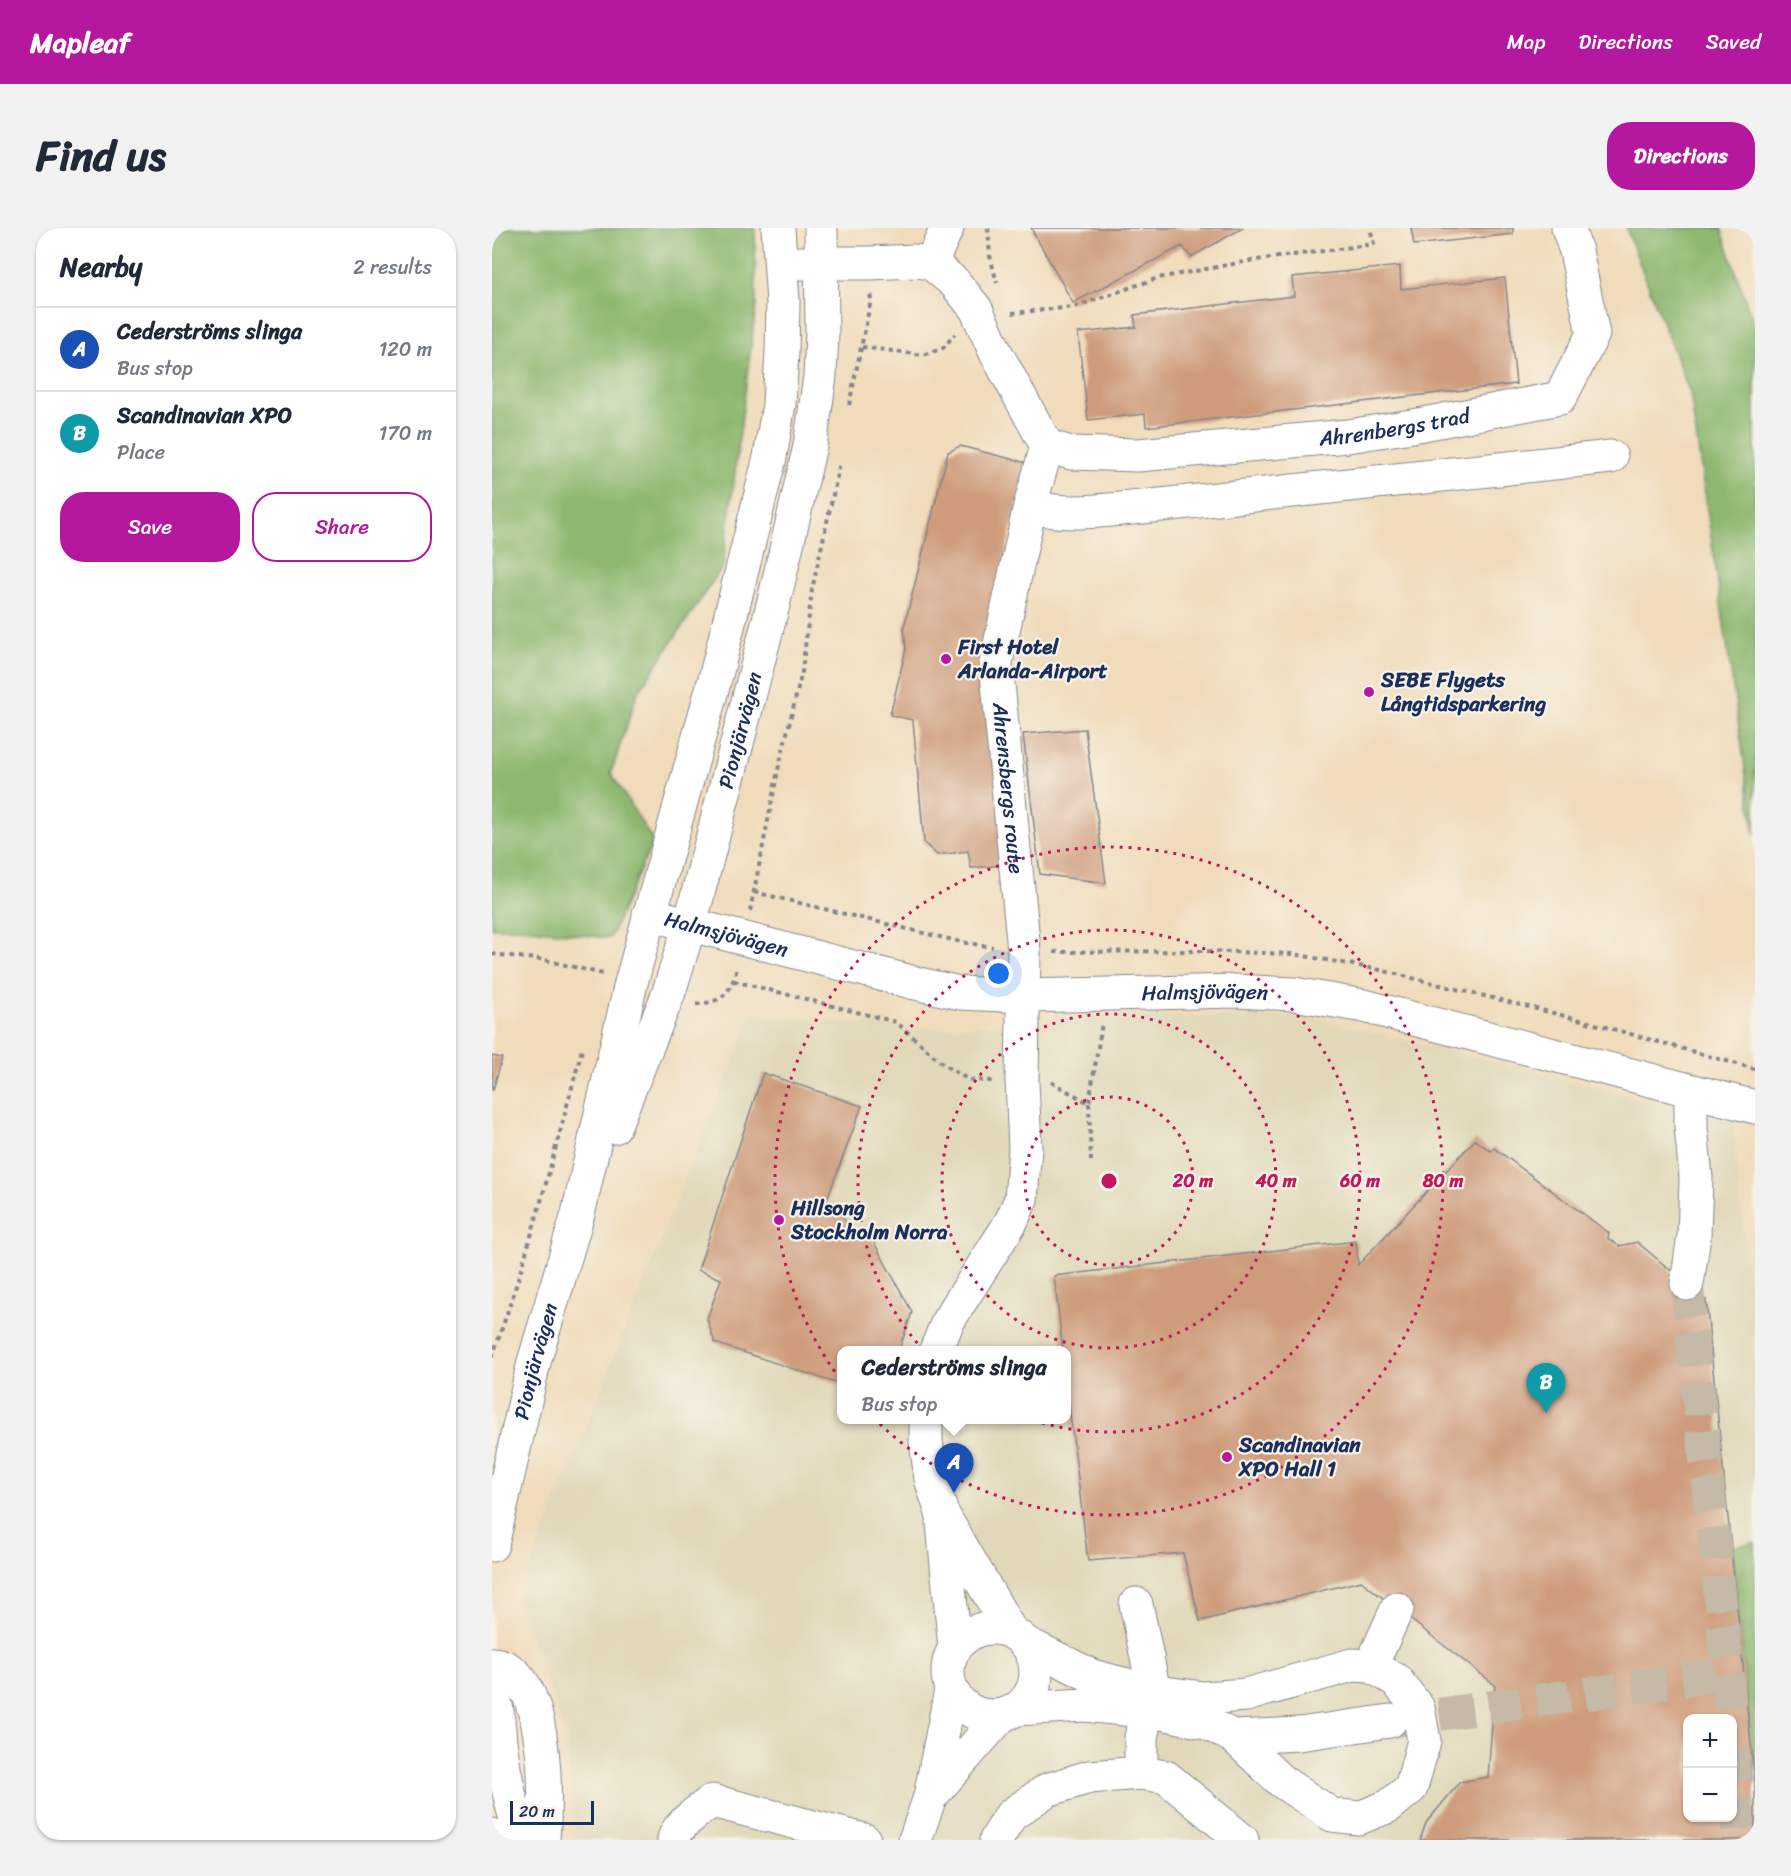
<!DOCTYPE html>
<html lang="en">
<head>
<meta charset="utf-8">
<style>
  body { margin:0; font-family:Sriracha,sans-serif; background:#f2f2f3; color:#1f2937 }
  .controls { position:absolute; right:18px; bottom:18px; display:grid; overflow:hidden; border-radius:12px; box-shadow:0 2px 4px #0004 }
  .controls button { width:54px; height:54px; display:grid; place-items:center; padding:0; border:0; border-bottom:2px solid #e0e1e3; background:#fff; color:#1f2937; font:30px sans-serif }
  .scale { position:absolute; left:18px; bottom:15px; width:84px; box-sizing:border-box; padding-left:6px; border:3px solid #1b2f5e; border-top:0; font-size:16px; line-height:21px; white-space:nowrap; color:#1b2f5e; -webkit-text-stroke:4px #f7f3e8; paint-order:stroke }
  .you { position:absolute; left:507px; top:746px; width:21px; height:21px; margin:-15px; border:4px solid #fff; border-radius:50%; background:#1a73e8; box-shadow:0 0 0 9px #1a73e833 }
  .badge { display:grid; place-items:center; width:39px; height:39px; border-radius:50%; background:#b5179e; color:#fff; font-size:20px; font-weight:700 }
  .pin { position:absolute; translate:-50% -50px; filter:drop-shadow(0 2px 3px #0008) }
  .pin::after { content:''; position:absolute; top:32px; width:21px; height:18px; background:inherit; clip-path:polygon(0 0,100% 0,50% 100%) }
  .popup { position:absolute; left:345px; top:1118px; width:234px; height:78px; box-sizing:border-box; display:grid; place-content:center; border-radius:12px; background:#fff; filter:drop-shadow(0 2px 4px #0005); font-size:20px; white-space:nowrap; color:#747a83 }
  .popup b { font-size:22px; color:#1f2937 }
  .popup::after { content:''; position:absolute; left:50%; top:100%; margin-left:-12px; border:12px solid transparent; border-top-color:#fff }
  .list { margin:0; padding:0; list-style:none }
  h2 { display:flex; justify-content:space-between; align-items:center; height:78px; margin:0; padding:0 24px; font-size:26px }
  h2 small { font-size:20px; font-weight:400; color:#747a83 }
  .list li { display:grid; grid-template-columns:39px 1fr auto; gap:18px; align-items:center; box-sizing:border-box; height:84px; padding:0 24px; border-top:2px solid #e0e1e3 }
  .list b { display:block; font-size:22px; white-space:nowrap }
  .list p { margin:0; font-size:20px; white-space:nowrap; color:#747a83 }
  .list em { font-size:20px; font-style:normal; color:#747a83 }
  .actions { display:flex; gap:12px; padding:18px 24px }
  .actions a { flex:1; padding:14px 0; border:2px solid #b5179e; border-radius:24px; text-align:center; font-size:21px; color:#b5179e }
  .actions .main { background:#b5179e; color:#fff }
  .map { position:relative; flex:none; width:1263px; height:1612px; overflow:hidden; border-radius:24px }
  header { display:flex; align-items:center; gap:36px; box-sizing:border-box; height:84px; padding:0 30px; background:#b5179e; color:#fff }
  header strong { font-size:28px }
  nav { display:flex; gap:33px; margin-inline-start:auto; font-size:21px }
  .intro { display:flex; align-items:center; justify-content:space-between; box-sizing:border-box; height:144px; padding:0 36px }
  h1 { margin:0; font-size:42px }
  .button { padding:15px 27px; border-radius:24px; background:#b5179e; color:#fff; font-size:21px; font-weight:700 }
  main { display:flex; gap:36px; padding:0 36px }
  aside { flex:1; background:#fff; border-radius:24px; box-shadow:0 2px 4px #0004 }
  .map>svg:first-child { display:block }
  .built { fill:#e0d8b8; fill-rule:evenodd }
  .forest { fill:#8eb86f; stroke:#547466; stroke-width:1.5 }
  .building { fill:#ce9c7c; fill-rule:evenodd }
  .lines { fill:none; stroke-linecap:round; stroke-linejoin:round }
  .minor-tunnel { stroke:#c5b9a8; stroke-width:33; stroke-dasharray:33 16; stroke-linecap:butt }
  .minor-casing { stroke:#86858c; stroke-width:35 }
  .major-casing { stroke:#86858c; stroke-width:35 }
  .path { stroke:#86858c; stroke-width:4; stroke-dasharray:4.5 4.5; stroke-linecap:butt }
  .minor { stroke:#fff; stroke-width:33 }
  .major { stroke:#fff; stroke-width:33 }
  .ring { fill:none; stroke:#c2185b; stroke-width:3; stroke-dasharray:3 6 }
  .poi-dot { fill:#b5179e; stroke:#f7f3e8; stroke-width:2 }
  .labels { text-anchor:middle; dominant-baseline:central; stroke-width:4.5; stroke-linejoin:round; paint-order:stroke }
  .street-label { font-size:21px; fill:#1b2f5e; stroke:#f7f3e8 }
  .poi-label { font-size:21px; font-weight:bold; fill:#1b2f5e; stroke:#f7f3e8; text-anchor:start }
  .centre { fill:#c2185b; stroke:#f7f3e8; stroke-width:3 }
  .ring-label { font-size:18px; text-anchor:middle; font-weight:bold; fill:#c2185b; stroke:#f7f3e8; stroke-width:4.5; stroke-linejoin:round; paint-order:stroke }
</style>
</head>
<body>
<header>
<strong>Mapleaf</strong>
<nav><a>Map</a><a>Directions</a><a>Saved</a></nav>
</header>
<div class="intro"><h1>Find us</h1><a class="button">Directions</a></div>
<main>
<aside>
<h2>Nearby<small>2 results</small></h2>
<ul class="list">
<li><span class="badge" style="background:#1a4fb4">A</span><div><b>Cederströms slinga</b><p>Bus stop</p></div><em>120 m</em></li>
<li><span class="badge" style="background:#0f9aa8">B</span><div><b>Scandinavian XPO</b><p>Place</p></div><em>170 m</em></li>
</ul>
<div class="actions"><a class="main">Save</a><a>Share</a></div>
</aside>
<div class="map">
<svg width="1263" height="1612" viewBox="0 0 1263 1612">
  <rect width="100%" height="100%" fill="#f7f3e8"/>
  <filter id="ink" filterUnits="userSpaceOnUse"><feTurbulence type="fractalNoise" baseFrequency=".0167" numOctaves="2"/><feDisplacementMap in="SourceGraphic" scale="12" xChannelSelector="R" yChannelSelector="G"/><feConvolveMatrix kernelMatrix="1 2 1 2 8 2 1 2 1" color-interpolation-filters="sRGB"/></filter>
  <filter id="wash" filterUnits="userSpaceOnUse"><feTurbulence type="fractalNoise" baseFrequency=".008" numOctaves="4" result="noise"/><feDisplacementMap in="SourceGraphic" scale="24" xChannelSelector="R" yChannelSelector="G"/><feGaussianBlur stdDeviation="1.35" result="paint"/><feColorMatrix in="noise" values="0 0 0 0 0 0 0 0 0 0 0 0 0 0 0 0 0 1.4 0 .05"/><feComposite in="paint" operator="in"/></filter>
  <g filter="url(#wash)">
    <rect width="100%" height="100%" fill="#f0dbba"/>
    <path class="built" d="M259,787L453,801L574,790L817,789L1241,893L1263,1127V1612H84L74,1510L25,1371ZM350,1122H574V1192H350ZM1196,1490H1240V1590H1196Z"/>
    <path class="forest" d="M0,0H263L264,78L231,338L145,466L119,545L161,613L118,710L30,700H0Z
      M1134,0H1229L1263,100V608L1198,165Z
      M1263,1314V1556L1240,1319Z"/>
    <g id="blocks">
      <path class="building" d="M539,0H751L699,29L690,18L581,75Z
        M919,0H1021V6L922,17Z
        M908,38L909,61L1013,50L1024,156L654,199L653,186L596,192L586,105L644,99L642,87L802,68L800,49Z
        M468,218L535,235L492,415L515,637L479,640L476,623L445,627L432,615L421,492L398,487L414,421L412,399L456,224Z
        M593,501L614,655L548,646L531,506Z
        M0,828L10,830L1,862H0Z
        M271,845L370,878L334,974L348,982L357,1002L379,1009L420,1084L407,1122H350V1157L223,1115L215,1091L229,1051L206,1042Z
        M983,912L999,923L1002,920L1117,1005L1116,1011L1127,1018L1145,1014L1214,1072L1263,1556V1612H928L934,1595L968,1554L996,1549L1003,1457L869,1353L708,1393L691,1325L596,1333L574,1152V1122H571L562,1048L864,1013L866,1037ZM1196,1490H1240V1590H1196Z"/>
    </g>
  </g>
  <g filter="url(#ink)">
    <use href="#blocks" fill-opacity="0" stroke="#86858c" stroke-width="1.5"/>
    <g class="lines">
      <path class="minor-tunnel" d="M1195,1056L1236,1446L1239,1490
        M899,1493L1236,1446
        M1240,1520L1246,1612"/>
      <g class="minor-casing">
        <g id="minor">
          <path id="s1" d="M290,35H378L423,33L439,35L463,55L484,81L504,125L555,218L538,278L504,435L532,723L530,853L533,920L529,971L519,994L456,1093L444,1122"/>
          <path d="M439,35L455,0"/>
          <path id="s2" d="M555,218L579,225L646,227L856,208L926,197L1068,170L1101,106L1084,23L1076,0"/>
          <path d="M538,278C574,289 614,282 650,279L1119,229"/>
          <path id="s3" d="M157,686L423,755L468,765L533,768L743,763L802,766L872,778L1263,879"/>
          <path d="M1195,1056L1202,1008L1204,950L1199,899V863"/>
          <path d="M434,1192V1213L439,1251L450,1285L519,1404"/>
          <path d="M451,1296L463,1420"/>
          <path d="M644,1376L660,1454L649,1510V1545"/>
          <circle cx="500" cy="1444" r="44"/>
          <path d="M0,1436C58,1440 54,1570 51,1612"/>
          <path d="M879,1438L905,1381"/>
          <path d="M525,1481L593,1477L670,1485L715,1495L742,1509L789,1553L840,1587L867,1590L897,1578L919,1560L932,1513L926,1480L904,1452L879,1438L860,1437L754,1467L711,1470L658,1463L600,1448L532,1414"/>
          <path d="M742,1509L807,1506L898,1493"/>
          <path d="M439,1568L510,1487"/>
          <path d="M182,1612C183,1598 209,1581 220,1573L372,1612"/>
          <path d="M423,1612L438,1569L459,1462"/>
          <path d="M504,1612L519,1587L555,1562L597,1549L649,1545L674,1549L750,1612"/>
        </g>
      </g>
      <g class="major-casing">
        <g id="major">
          <path id="s4" d="M122,899L176,767L198,696L282,373L318,218L328,148L330,106L329,0"/>
          <path id="s5" d="M0,1317L42,1134L86,986L139,755L224,447L278,229L287,176L290,124L291,74L286,0"/>
          <path d="M0,1461C7,1480 6,1501 9,1521C13,1551 21,1583 30,1612"/>
          <path d="M0,1607L1,1612"/>
        </g>
      </g>
      <path class="path" d="M496,0L498,28L505,55
        M520,85L582,79L666,50L757,33L882,16L878,0
        M370,119L431,127L451,120L463,106
        M357,177L379,72L378,64
        M262,664L469,714L501,719
        M258,683L286,542L310,444L320,362L348,235
        M562,724L711,723L801,726L884,741L1085,791L1263,841
        M0,726L53,732L111,746
        M242,753L404,794L452,837L477,852L501,853
        M204,776C230,775 239,765 245,740
        M559,854L597,875L610,795
        M597,875L599,933
        M0,1129C36,1029 62,925 90,822"/>
      <use href="#minor" class="minor"/>
      <use href="#major" class="major"/>
    </g>
  </g>
  <g class="ring">
    <circle cx="617" cy="953" r="84"/>
    <circle cx="617" cy="953" r="167"/>
    <circle cx="617" cy="953" r="251"/>
    <circle cx="617" cy="953" r="334"/>
  </g>
  <g class="poi-dot">
    <circle cx="454" cy="431" r="6"/>
    <circle cx="877" cy="464" r="6"/>
    <circle cx="287" cy="992" r="6"/>
    <circle cx="735" cy="1229" r="6"/>
  </g>
  <g class="labels">
    <g class="street-label">
      <text stroke="none"><textPath href="#s2" startOffset="350">Ahrenbergs trad</textPath></text>
      <text stroke="none"><textPath href="#s4" startOffset="417">Pionjärvägen</textPath></text>
      <text stroke="none"><textPath href="#s1" startOffset="717">Ahrensbergs route</textPath></text>
      <text stroke="none"><textPath href="#s3" startOffset="80">Halmsjövägen</textPath></text>
      <text stroke="none"><textPath href="#s3" startOffset="566">Halmsjövägen</textPath></text>
      <text stroke="none"><textPath href="#s5" startOffset="189">Pionjärvägen</textPath></text>
    </g>
    <g class="poi-label">
      <text x="466" y="419">First Hotel<tspan x="466" dy="24">Arlanda-Airport</tspan></text>
      <text x="889" y="452">SEBE Flygets<tspan x="889" dy="24">Långtidsparkering</tspan></text>
      <text x="299" y="980">Hillsong<tspan x="299" dy="24">Stockholm Norra</tspan></text>
      <text x="747" y="1217">Scandinavian<tspan x="747" dy="24">XPO Hall 1</tspan></text>
    </g>
  </g>
  <circle cx="617" cy="953" r="9" class="centre"/>
  <g class="ring-label">
    <text x="701" y="959">20 m</text>
    <text x="784" y="959">40 m</text>
    <text x="868" y="959">60 m</text>
    <text x="951" y="959">80 m</text>
  </g>
</svg>
<div class="controls">
<button>+</button>
<button>−</button>
</div>
<div class="scale">20 m</div>
<div class="you"></div>
<div class="pin badge" style="left:462px;top:1265px;background:#1a4fb4">A</div>
<div class="popup"><b>Cederströms slinga</b>Bus stop</div>
<div class="pin badge" style="left:1054px;top:1185px;background:#0f9aa8">B</div>
</div>
</main>
</body>
</html>
